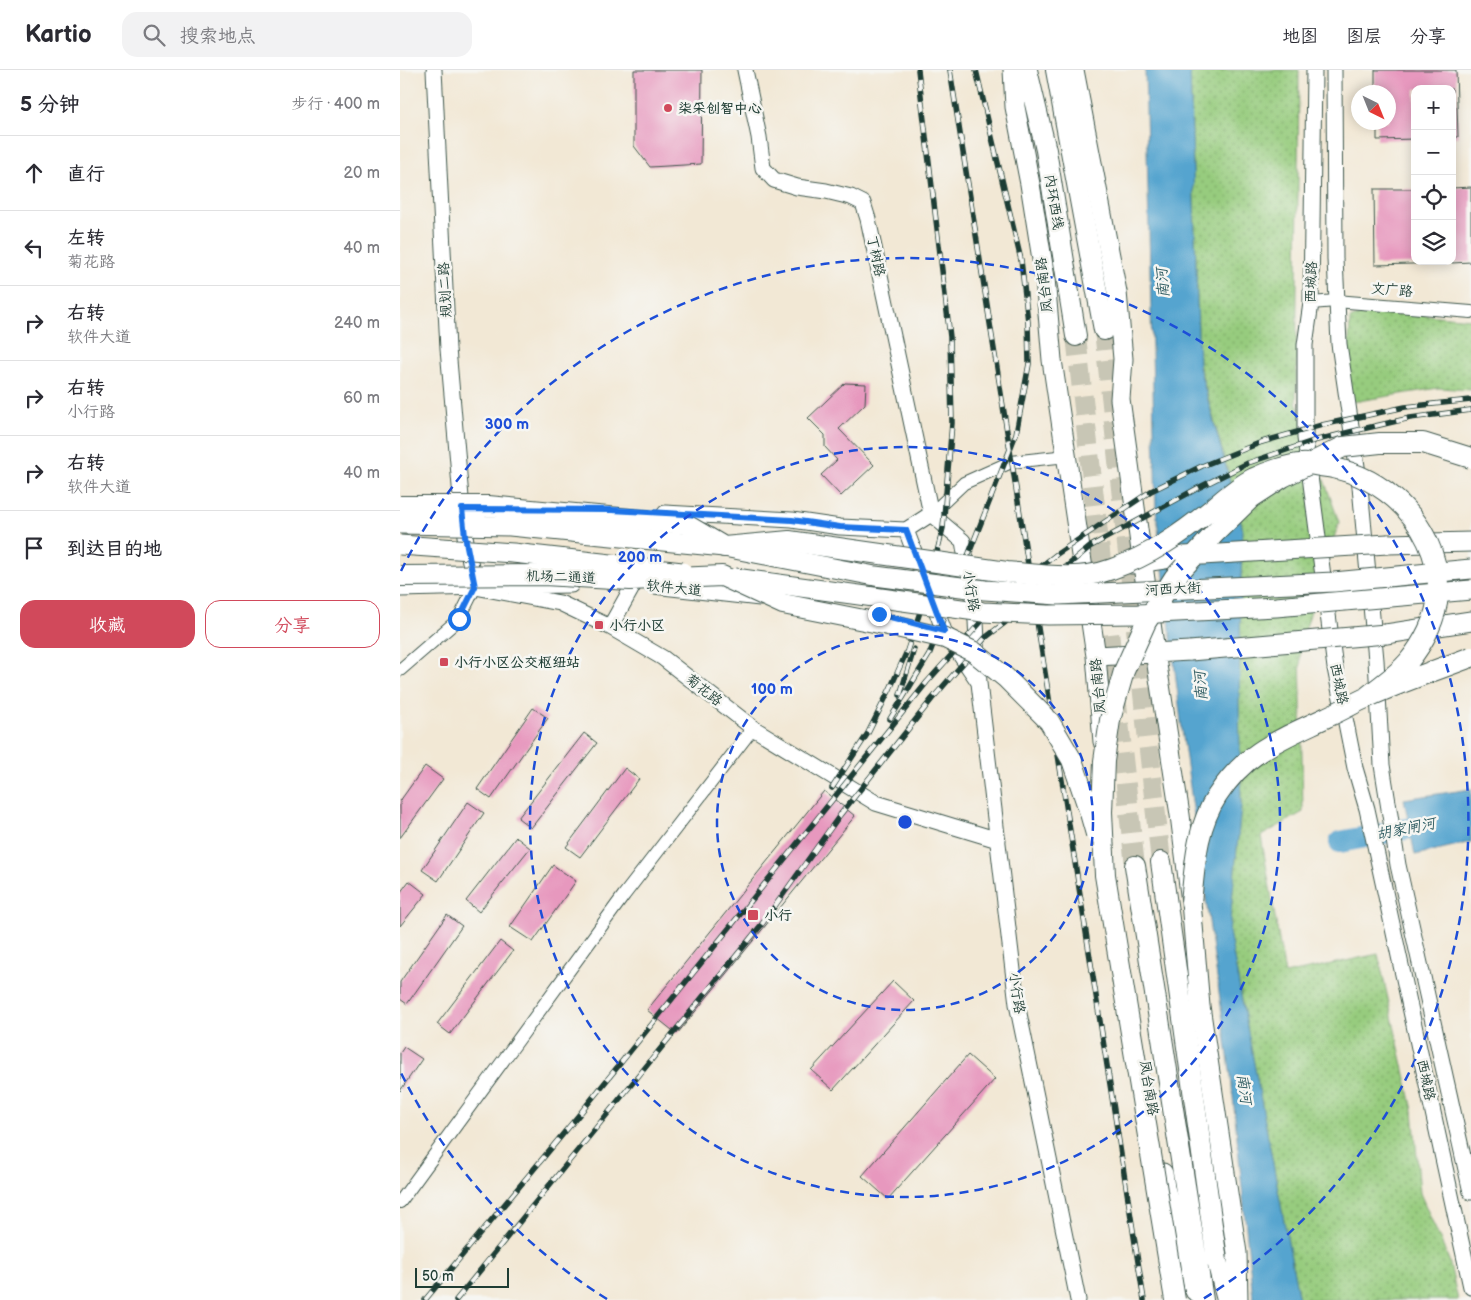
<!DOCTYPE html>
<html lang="zh">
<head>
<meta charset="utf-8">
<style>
  body { margin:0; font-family:"Balsamiq Sans","LXGW WenKai TC",sans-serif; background:#f2f2f3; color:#2b2b33 }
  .controls { position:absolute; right:15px; top:15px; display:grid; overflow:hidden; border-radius:10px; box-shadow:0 2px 12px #0003 }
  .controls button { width:45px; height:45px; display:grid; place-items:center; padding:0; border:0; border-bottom:1px solid #e1e1e2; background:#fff; color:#2b2b33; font:25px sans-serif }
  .compass { position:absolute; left:951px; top:15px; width:45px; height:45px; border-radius:50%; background:#fff; box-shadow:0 2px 12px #0003; rotate:137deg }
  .scale { position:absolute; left:15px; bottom:12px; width:94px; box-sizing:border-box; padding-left:5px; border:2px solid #1f3d34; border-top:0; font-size:14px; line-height:18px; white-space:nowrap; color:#1f3d34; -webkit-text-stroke:4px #f6f6f2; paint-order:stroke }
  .stop { position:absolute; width:15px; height:15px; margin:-11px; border:4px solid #1a73e8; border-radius:50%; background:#fff }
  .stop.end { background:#1a73e8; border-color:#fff; box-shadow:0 1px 5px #0008 }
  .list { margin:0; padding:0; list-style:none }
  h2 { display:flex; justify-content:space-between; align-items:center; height:65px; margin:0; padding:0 20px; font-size:21px }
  h2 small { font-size:16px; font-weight:400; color:#7c7c81 }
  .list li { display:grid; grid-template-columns:32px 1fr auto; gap:15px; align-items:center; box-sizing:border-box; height:75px; padding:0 20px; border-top:1px solid #e1e1e2 }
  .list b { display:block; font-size:19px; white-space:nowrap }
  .list p { margin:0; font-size:16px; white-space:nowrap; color:#7c7c81 }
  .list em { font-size:16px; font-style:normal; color:#7c7c81 }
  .actions { display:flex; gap:10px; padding:15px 20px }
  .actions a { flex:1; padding:11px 0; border:1px solid #d1495b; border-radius:15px; text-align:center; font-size:18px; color:#d1495b }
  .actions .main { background:#d1495b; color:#fff }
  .icon { flex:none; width:28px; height:28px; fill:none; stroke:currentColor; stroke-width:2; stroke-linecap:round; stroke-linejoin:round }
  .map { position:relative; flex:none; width:1071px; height:1230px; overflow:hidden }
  header { display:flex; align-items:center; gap:30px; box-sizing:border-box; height:70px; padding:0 25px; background:#fff; border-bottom:1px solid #e1e1e2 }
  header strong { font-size:24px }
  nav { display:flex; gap:28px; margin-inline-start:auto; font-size:18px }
  .search { width:350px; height:45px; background:#f2f2f3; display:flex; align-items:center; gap:12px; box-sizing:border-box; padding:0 18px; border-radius:15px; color:#7c7c81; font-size:19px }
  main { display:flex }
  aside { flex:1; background:#fff }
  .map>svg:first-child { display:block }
  .park { fill:url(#park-dots); stroke:#5b8459 }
  .water { fill:#55a4cf; stroke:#3a7082 }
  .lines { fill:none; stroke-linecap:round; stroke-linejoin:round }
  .river { stroke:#55a4cf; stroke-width:22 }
  .building { fill:#e798be }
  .trunk-tunnel { stroke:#c8c6b5; stroke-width:20; stroke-dasharray:20 10; stroke-linecap:butt }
  .minor-casing { stroke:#3f574c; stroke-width:14 }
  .tertiary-casing { stroke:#3f574c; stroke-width:17 }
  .primary-casing { stroke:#3f574c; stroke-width:21 }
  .trunk-casing { stroke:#3f574c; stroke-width:22 }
  .minor { stroke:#fff; stroke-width:12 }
  .tertiary { stroke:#fff; stroke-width:15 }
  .primary { stroke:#fff; stroke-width:19 }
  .trunk { stroke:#fff; stroke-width:20 }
  .rail-casing { stroke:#1f3d34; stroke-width:5.5 }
  .rail { stroke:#f6f6f2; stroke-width:4; stroke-dasharray:11; stroke-linecap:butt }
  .primary-bridge-casing { stroke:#3f574c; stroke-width:21; stroke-linecap:butt }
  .trunk-bridge-casing { stroke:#3f574c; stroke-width:22; stroke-linecap:butt }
  .primary-bridge { stroke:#fff; stroke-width:19 }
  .trunk-bridge { stroke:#fff; stroke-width:20 }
  .route { stroke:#1a73e8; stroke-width:6 }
  .ring { fill:none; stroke:#1d4ed8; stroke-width:2.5; stroke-dasharray:9 6 }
  .poi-dot { fill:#d1495b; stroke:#f6f6f2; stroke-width:2 }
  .labels { text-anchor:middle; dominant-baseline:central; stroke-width:5; stroke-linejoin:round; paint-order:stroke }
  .poi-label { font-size:14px; font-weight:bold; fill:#1f3d34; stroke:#f6f6f2; text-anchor:start }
  .street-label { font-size:14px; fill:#1f3d34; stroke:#f6f6f2 }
  .water-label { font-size:15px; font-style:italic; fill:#2f5c62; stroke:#f6f6f2 }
  .centre { fill:#1d4ed8; stroke:#f6f6f2; stroke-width:2.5 }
  .ring-label { font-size:15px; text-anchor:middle; font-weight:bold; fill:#1d4ed8; stroke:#f6f6f2; stroke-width:5; stroke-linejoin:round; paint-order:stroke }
</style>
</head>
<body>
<header>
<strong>Kartio</strong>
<div class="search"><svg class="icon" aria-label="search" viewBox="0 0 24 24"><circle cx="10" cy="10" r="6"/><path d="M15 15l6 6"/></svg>搜索地点</div>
<nav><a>地图</a><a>图层</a><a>分享</a></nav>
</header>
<main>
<aside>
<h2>5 分钟<small>步行 · 400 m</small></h2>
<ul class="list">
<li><svg class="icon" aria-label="ahead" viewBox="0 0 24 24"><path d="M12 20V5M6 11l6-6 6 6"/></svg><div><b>直行</b></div><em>20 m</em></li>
<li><svg class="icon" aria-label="left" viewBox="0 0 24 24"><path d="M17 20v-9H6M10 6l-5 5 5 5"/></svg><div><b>左转</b><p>菊花路</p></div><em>40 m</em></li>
<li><svg class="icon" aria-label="right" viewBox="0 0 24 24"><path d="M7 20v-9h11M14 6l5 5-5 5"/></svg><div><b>右转</b><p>软件大道</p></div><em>240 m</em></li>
<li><svg class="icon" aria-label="right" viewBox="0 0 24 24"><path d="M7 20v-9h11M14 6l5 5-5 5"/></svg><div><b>右转</b><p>小行路</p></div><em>60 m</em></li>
<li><svg class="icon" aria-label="right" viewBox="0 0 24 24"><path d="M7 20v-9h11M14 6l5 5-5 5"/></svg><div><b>右转</b><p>软件大道</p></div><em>40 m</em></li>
<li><svg class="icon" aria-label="arrive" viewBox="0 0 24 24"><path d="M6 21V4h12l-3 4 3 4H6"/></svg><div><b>到达目的地</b></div></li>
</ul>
<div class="actions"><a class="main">收藏</a><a>分享</a></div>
</aside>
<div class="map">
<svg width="1071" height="1230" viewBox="0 0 1071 1230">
  <defs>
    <pattern id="park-dots" width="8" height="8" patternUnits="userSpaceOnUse" patternTransform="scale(1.25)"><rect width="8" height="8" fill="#97cc7e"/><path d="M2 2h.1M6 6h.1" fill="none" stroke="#7ba768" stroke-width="1.8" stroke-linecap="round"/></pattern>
  </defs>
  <rect width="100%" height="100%" fill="#f6f6f2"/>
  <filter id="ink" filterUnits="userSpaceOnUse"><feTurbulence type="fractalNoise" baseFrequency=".02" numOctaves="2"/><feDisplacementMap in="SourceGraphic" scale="10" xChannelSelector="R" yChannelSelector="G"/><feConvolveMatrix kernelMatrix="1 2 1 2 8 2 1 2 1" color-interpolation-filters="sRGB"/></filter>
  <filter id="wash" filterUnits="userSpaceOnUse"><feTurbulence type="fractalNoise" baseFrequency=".0096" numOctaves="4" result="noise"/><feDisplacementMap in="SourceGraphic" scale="20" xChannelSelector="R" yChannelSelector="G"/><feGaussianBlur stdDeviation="1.12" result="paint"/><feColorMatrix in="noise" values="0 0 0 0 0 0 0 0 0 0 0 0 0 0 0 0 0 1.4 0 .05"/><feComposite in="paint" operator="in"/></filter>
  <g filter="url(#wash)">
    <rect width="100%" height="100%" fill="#f2e8d5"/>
    <path class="park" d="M790,0H899L896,331L939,452L900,576L903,742L861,766L885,904L978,884L1013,1040L1020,1123L1049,1190L1058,1230H899L829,862L841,736L839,630L842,456L799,293Z
      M972,240L1071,249V320L1038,318L946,333L950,249Z"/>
    <path class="water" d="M745,0H790L799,297L842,456L839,630L841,736L829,862L899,1230H853V1228L831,1007L782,660L756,440Z
      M1071,719V772L1015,785L1004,729Z"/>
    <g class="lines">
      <path class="river" d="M940,772L1071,746"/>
    </g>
    <g id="blocks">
      <path class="building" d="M234,0H302L301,94L250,97L234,76Z
        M975,0H1056L1058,67H1052V19H1015V69L977,70V52H988V22H975Z
        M1071,117V192L1052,193V118Z
        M974,119H1015V191H1048V193L975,195Z
        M445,313L466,314L465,334L439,359L474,395L441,426L421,405L437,390L425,377V365L408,348Z
        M133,638L148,648L91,729L77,719Z
        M184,663L197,673L131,758L118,748Z
        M25,696L43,709L0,768V731Z
        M225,698L239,709L180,787L166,777Z
        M424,721L455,746L277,964L247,940Z
        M68,732L84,743L38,811L22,800Z
        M116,767L130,778L79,842L66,831Z
        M153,795L176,811L133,872L110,857Z
        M9,811L26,824L0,856V823Z
        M47,845L62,856L7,934L0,929V912Z
        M100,871L113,881L50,964L37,954Z
        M493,911L514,931L433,1020L411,1000Z
        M4,977L22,989L0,1021V983Z
        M568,985L595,1009L488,1129L462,1106Z"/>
    </g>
  </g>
  <g filter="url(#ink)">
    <use href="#blocks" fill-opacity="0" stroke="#3f574c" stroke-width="1"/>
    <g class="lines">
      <path class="trunk-tunnel" d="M704,260L761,792
        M676,266L735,796"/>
      <g class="minor-casing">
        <path id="minor" d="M911,233L936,231L1071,242
          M531,444L564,413L611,392L667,386
          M0,600L59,549L75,517
          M0,1132L224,825L353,658"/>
      </g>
      <g class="tertiary-casing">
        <path id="tertiary" d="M34,0L48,279L62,439L65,466L75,517L160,533L210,557L263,588L353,658L476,733L598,770
          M345,0L359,67L363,98L374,110L397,117L426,121L451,127L463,133L468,149L531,444
          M914,0L911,233L905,275V368L935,598L955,698L967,739L1071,1217
          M934,0L935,189L939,274L960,417L976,590L982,695L998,795L1071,1122
          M265,443L392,450L440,457L506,460L531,444
          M531,444L563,471L576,551L579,613L617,934L678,1230
          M506,460L544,561L578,611
          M106,516L171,515
          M254,516L360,528
          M0,519L83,517
          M210,557L234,514"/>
      </g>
      <g class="primary-casing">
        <path id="primary" d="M613,0L615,37L630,114L645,208L652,290L696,586L703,672
          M674,0L717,222L723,289L720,329L755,582L780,745L791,832L800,936L837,1183L838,1230
          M988,474L1071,472
          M731,494L784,486
          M986,564L1071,551
          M696,586L790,581
          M763,1103L765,1118L795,1221"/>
      </g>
      <g class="trunk-casing">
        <path id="trunk" d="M627,0L646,80L676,266
          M656,0L704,260
          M761,792L817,1191L827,1230
          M735,796L803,1230"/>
      </g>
      <use href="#minor" class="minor"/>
      <use href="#tertiary" class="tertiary"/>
      <use href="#primary" class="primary"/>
      <use href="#trunk" class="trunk"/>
      <g class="rail-casing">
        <path id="rail" d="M550,0L744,1230
          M500,625L514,579
          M490,649L529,585L616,364L629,294L628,252L621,190L576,0
          M432,718L468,663L490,619L507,581L528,518L543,458L552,353L550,267L518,0
          M25,1230L178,1046L527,612L590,542L622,511L657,484L751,421L802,396L862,372L922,355L1005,337L1071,330
          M56,1230L362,854L440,745L532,629L585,568L620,541L655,506L691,476L798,418L848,393L913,371L958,360L1010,348L1071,340"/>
      </g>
      <use href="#rail" class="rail"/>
      <g class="primary-bridge-casing">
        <path id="primary-bridge" d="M0,454L110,456L324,477L475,506L585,520L658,525L934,512L1071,499
          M0,475L113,483L282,502
          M785,486L988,474
          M335,508L583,542L648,545L738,544L876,537L1071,520
          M790,581L986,564"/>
      </g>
      <g class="trunk-bridge-casing">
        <path id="trunk-bridge" d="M0,436H88L285,454L324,477L389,471L607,502C641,505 680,511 712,499C751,485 780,465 812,439C825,428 838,416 854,408C865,403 889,394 901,394C907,393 914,395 920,396C949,399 972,409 994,428C1022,452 1040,487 1038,524C1037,548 1023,574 1008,592C997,605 981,615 968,626
          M0,506L144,505L230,510L322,506L383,534L479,553L545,568L574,582L606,608L649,651L672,690L690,743L696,764
          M791,832C795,796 796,758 817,726C846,681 881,669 927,647C941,641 954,633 968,627C1001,612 1037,600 1071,587
          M775,1230L705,805L702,742L704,691L710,650L724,601L746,552L774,508L815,463L851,428L883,407L943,377L980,373H1023L1071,388"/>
      </g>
      <use href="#primary-bridge" class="primary-bridge"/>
      <use href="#trunk-bridge" class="trunk-bridge"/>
    </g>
  </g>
  <g class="lines" filter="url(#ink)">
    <path class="route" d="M59,549L75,517L65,466L62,439L212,440L392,450L440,457L506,460L544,561L479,544"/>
  </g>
  <g class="ring">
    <circle cx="505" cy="752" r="188"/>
    <circle cx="505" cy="752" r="375"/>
    <path d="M207 1229A563 563 0 0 1 1 1003M1 501A563 563 0 1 1 803 1229"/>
  </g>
  <g class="poi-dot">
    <circle cx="268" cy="38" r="5"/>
    <rect x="194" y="550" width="10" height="10" rx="2.5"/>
    <rect x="39" y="587" width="10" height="10" rx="2.5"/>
    <rect x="347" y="839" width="12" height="12" rx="2.5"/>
  </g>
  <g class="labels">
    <g class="poi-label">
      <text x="278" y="38">柒采创智中心</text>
      <text x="209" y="555">小行小区</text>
      <text x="54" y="592">小行小区公交枢纽站</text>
      <text x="364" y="845">小行</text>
    </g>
    <g class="street-label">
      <text transform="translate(654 132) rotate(81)">内环西线</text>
      <text transform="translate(476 186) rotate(78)">丁树路</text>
      <text transform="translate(911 212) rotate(-88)">西城路</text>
      <text transform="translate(644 215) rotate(-97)">凤台南路</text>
      <text transform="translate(45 220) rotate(-93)">规划二路</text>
      <text transform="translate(992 220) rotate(5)">文广路</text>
      <text transform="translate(161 507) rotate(2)">机场二通道</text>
      <text transform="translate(274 518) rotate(6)">软件大道</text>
      <text transform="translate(773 519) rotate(-3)">河西大街</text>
      <text transform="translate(571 521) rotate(81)">小行路</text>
      <text transform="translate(939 614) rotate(79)">西城路</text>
      <text transform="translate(698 616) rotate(-95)">凤台南路</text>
      <text transform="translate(304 620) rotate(38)">菊花路</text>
      <text transform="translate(617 923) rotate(82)">小行路</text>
      <text transform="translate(1026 1010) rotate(78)">西城路</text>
      <text transform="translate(749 1018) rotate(81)">凤台南路</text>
    </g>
    <g class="water-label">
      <text transform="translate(763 213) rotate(-95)">南河</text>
      <text transform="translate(801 616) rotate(-95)">南河</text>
      <text transform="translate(1006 759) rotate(-11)">胡家闸河</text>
      <text transform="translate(844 1019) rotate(82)">南河</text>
    </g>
  </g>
  <circle cx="505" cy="752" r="8" class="centre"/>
  <g class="ring-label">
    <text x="107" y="359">300 m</text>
    <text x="240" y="492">200 m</text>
    <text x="372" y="624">100 m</text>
  </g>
</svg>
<div class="controls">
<button>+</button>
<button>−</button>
<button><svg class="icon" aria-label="locate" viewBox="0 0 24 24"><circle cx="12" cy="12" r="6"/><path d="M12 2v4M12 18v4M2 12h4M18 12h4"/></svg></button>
<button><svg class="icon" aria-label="layers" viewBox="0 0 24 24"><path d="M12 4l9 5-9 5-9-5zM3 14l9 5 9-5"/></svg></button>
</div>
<svg class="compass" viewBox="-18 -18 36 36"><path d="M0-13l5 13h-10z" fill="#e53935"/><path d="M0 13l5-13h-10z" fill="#7c7c81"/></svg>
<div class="scale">50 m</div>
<div class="stop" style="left:59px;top:549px"></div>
<div class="stop end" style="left:479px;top:544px"></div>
</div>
</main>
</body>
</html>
